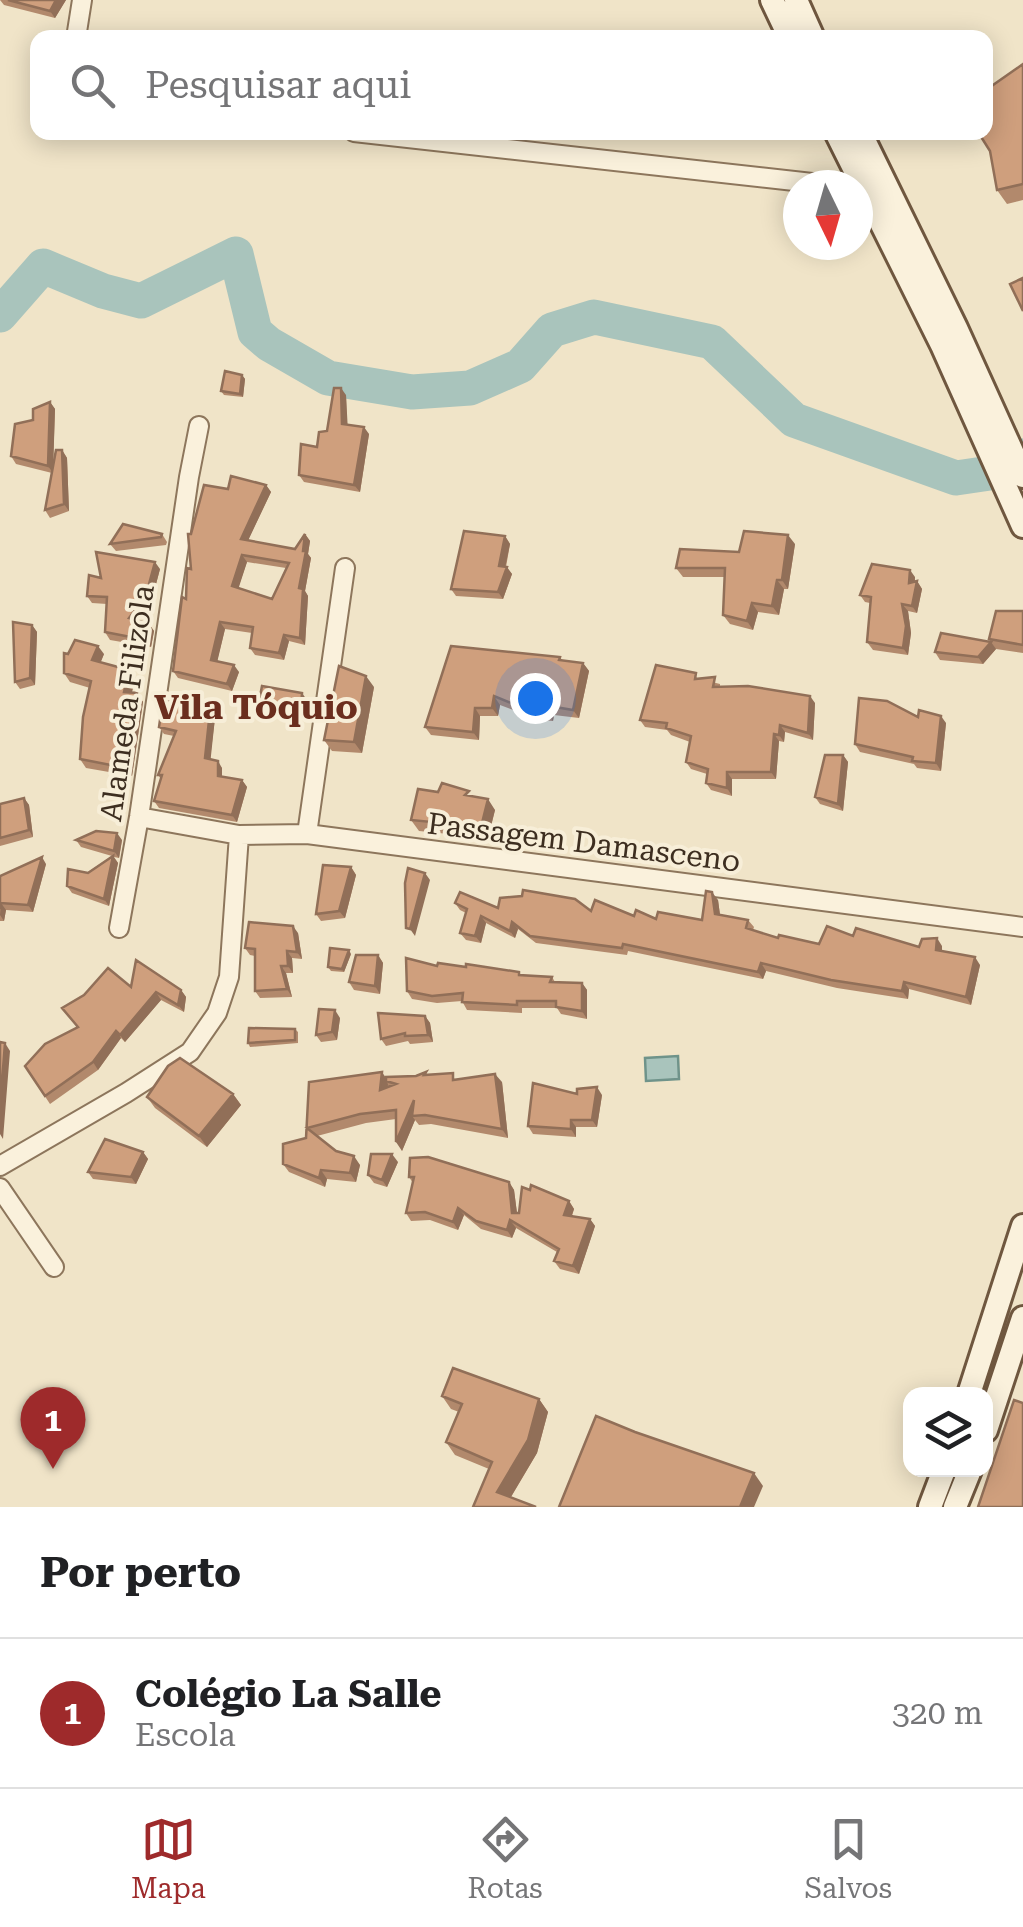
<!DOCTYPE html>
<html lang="pt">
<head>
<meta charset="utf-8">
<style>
  body { margin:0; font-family:"Roboto Serif",serif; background:#f6f6f6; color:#202124 }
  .controls { position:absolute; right:30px; bottom:30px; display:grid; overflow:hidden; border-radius:20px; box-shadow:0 5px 25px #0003 }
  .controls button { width:90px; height:90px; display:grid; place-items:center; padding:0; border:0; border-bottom:2px solid #e0e0e0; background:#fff; color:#202124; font:50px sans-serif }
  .compass { position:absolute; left:783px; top:170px; width:90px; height:90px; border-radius:50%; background:#fff; box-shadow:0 5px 25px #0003; rotate:175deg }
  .you { position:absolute; left:535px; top:698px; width:35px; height:35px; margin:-25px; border:8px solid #fff; border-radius:50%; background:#1a73e8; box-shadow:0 0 0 15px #1a73e833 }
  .badge { display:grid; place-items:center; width:65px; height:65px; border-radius:50%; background:#9e2a2b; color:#fff; font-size:32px; font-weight:700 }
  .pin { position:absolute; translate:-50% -82px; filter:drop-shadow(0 2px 5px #0008) }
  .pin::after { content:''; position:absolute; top:52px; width:35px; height:30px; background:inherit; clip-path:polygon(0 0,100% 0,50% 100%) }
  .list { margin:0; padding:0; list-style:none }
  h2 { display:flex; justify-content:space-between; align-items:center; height:130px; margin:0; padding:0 40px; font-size:42px }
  h2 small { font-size:32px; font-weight:400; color:#757577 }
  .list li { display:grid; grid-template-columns:65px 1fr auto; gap:30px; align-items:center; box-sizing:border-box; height:150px; padding:0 40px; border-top:2px solid #e0e0e0 }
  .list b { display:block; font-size:38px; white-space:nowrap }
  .list p { margin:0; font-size:32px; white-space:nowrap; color:#757577 }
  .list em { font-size:32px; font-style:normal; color:#757577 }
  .icon { flex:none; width:55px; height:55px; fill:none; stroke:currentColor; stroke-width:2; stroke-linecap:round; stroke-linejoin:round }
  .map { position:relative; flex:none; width:1023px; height:1507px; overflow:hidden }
  .search { position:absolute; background:#fff; box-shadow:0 5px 25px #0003; left:30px; right:30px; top:30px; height:110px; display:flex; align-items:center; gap:25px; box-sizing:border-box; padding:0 35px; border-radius:20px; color:#757577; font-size:38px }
  .sheet { height:280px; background:#fff }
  nav { display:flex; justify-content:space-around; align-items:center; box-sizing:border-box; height:140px; border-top:2px solid #e0e0e0; background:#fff; font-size:28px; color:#757577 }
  nav a { display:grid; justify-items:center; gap:5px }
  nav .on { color:#9e2a2b }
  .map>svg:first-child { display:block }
  .water { fill:#a9c4bc; stroke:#6f938a; stroke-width:2.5 }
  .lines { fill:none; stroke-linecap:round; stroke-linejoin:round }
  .river { stroke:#a9c4bc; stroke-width:35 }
  .minor-casing { stroke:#8d765c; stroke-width:22 }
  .secondary-casing { stroke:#6f573f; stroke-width:28 }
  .minor { stroke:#faf1dc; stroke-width:18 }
  .secondary { stroke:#faf1dc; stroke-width:22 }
  .wall { fill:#b2896c; fill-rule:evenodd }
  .shaded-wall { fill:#916f58 }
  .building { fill:#cf9f7d; stroke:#916f58; stroke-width:2.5; fill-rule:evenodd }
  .labels { text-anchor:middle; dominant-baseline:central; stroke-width:8; stroke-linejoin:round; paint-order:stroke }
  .street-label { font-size:30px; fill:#3d2e20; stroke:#f7eed8 }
  .quarter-label { font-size:35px; font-weight:bold; fill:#6b2e1e; stroke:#f7eed8 }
</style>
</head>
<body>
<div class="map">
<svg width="1023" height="1507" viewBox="0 0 1023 1507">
  <rect width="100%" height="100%" fill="#f0e4c8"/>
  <path class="water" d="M678,1056L679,1079L646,1081L645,1058Z"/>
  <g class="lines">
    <path class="river" d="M0,315L43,266L103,291L141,301L236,254L255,332L269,344L328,378L412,392L470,388L520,366L552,330L594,317L712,342L794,420L956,478L990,473L1023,456"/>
    <g class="minor-casing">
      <path id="minor" d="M76,38L82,0
        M354,132L830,185
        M139,817L239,835L307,834L1023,927
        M307,834L345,568
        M119,928L139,817L189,477L199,426
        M0,1166L126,1093L190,1052L217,1013L229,977L239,835
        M0,1188L54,1267"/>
    </g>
    <g class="secondary-casing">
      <path id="secondary" d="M772,0L790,38
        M796,0L813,38
        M836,132L942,345L1023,526
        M860,132L956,328L1023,476
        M969,1394L1023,1226
        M986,1430L1023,1318
        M930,1507L944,1470
        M955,1507L970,1470"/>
    </g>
    <use href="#minor" class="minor"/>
    <use href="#secondary" class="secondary"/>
  </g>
  <path class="wall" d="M0,0H66L55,18L4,5Z
    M1023,64V200L1007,204L997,190Z
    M242,375L245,379L243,397L224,395L221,391Z
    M346,395L347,425L369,434L360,492L304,482L299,475L317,447Z
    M50,402L55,409L53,465L62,450L67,458L69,511L50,518L45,510L52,473L16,464L11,456L33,420Z
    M266,485L271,492L248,540L295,549L305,534L310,541L308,554L311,558L305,591L308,596L305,645L289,641L284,660L255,655L250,648L252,633L225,629L217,661L239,672L232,691L178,678L173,671L191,569L228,489ZM247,562L286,568L272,599L238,588Z
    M162,534L167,542L166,545L116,551L110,544Z
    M505,536L510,544L506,567L512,574L503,599L456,596L451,589Z
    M795,544L788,589H784L779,615L758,612L753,630L730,624L723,615L725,577H683L676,568L739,552Z
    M160,569L151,603L137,621L149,624L154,631L151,647L110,640L105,632L107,604L92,603L87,596L101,578Z
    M915,577V582L917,581L922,589L917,613L908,611L911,633L908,655L873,650L867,642L870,603L865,602L860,595Z
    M1023,611V653L996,649L983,664L940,660L935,652L991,642L989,639Z
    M32,625L37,632L35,685L20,689L15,682Z
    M68,654H104L100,663L129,670L135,679L132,692L137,693L143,702L132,776L86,768L80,759L90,688L70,682L64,673Z
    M560,657L562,660L583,663L589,671L579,718L554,715L553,721L539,720L500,705L498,716H480L479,740L431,735L425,727Z
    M700,679L720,684V686L815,703L813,740L785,732L784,742L779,741L776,779H732V796L711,790L706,783L707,774L691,769L686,762L690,742L671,735L667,730L645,727L640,720Z
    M374,687L362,753L332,751L324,740Z
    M307,700L306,717L264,709L259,702Z
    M918,717L946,723L941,771L917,768L914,764L860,752L855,744Z
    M215,718L210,759L222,768V777L242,780L247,787L237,822L159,808L154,801L161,779L158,775L174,736L164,734L159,727Z
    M843,755L848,762L843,811L820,804L815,797Z
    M438,792L474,797L495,810L488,838L419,831L411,820Z
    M24,798L29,805L33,837L0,846V804Z
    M76,840H122L119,858L114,857L118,863L109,906L72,893L67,886L112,856L81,847Z
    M46,864L33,912L6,910L4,921H0V876Z
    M351,867L356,875L345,918L321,921L316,914Z
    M718,900L720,915L748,920L754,927L753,930L778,938L819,944L853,936L919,947L942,946V951L980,965L971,1005L909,989L908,999L837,988L766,971L763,979L628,951L627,955L536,943L518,929L515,938L486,923L481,943L466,940L460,933L466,913L460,910L455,903L498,908L591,911L656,919L702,920Z
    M298,933L302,959L292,958L293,973H286L292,997L260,998L255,991V956L250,955L245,948Z
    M351,954L344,972L331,971L328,967Z
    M378,955L383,963L380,994L354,990L349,982Z
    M437,966L521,976L552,977L555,982L582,983L587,990V1019L561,1014L557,1008H522V1013L467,1010L462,1001L437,1003L412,999L407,991Z
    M131,987L181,990L186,997L184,1012L161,1000L125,1042L121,1038L98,1070L50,1104L25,1066Z
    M425,1016L430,1023L433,1042L410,1044L408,1041L386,1046L381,1039Z
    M340,1018L337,1040L321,1042L316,1035Z
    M295,1029L298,1032V1043L250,1047L248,1043Z
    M428,1075L458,1080L502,1082L508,1138L431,1124L419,1125L415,1120L402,1151L396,1119L366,1123L317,1136L336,1151L360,1165L356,1182L327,1179L325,1187L289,1172L283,1164L306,1138L309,1082Z
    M233,1094L241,1105L207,1147L155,1108L147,1097Z
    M602,1095L597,1127H576V1137L533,1134L528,1126Z
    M143,1152L148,1159L136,1184L93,1179L88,1172Z
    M398,1162L387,1187L374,1183L368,1175Z
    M409,1177L509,1182L514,1190L517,1213L569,1201L574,1209L572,1216L590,1219L595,1226L579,1274L560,1269L554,1261L557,1252L516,1228L512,1238L481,1229L464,1215L458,1230L430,1220L411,1221L406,1213L413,1183Z
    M442,1396L539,1399L548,1412L537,1453L511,1497L473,1507L489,1469L455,1455L446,1442L459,1412L451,1409Z"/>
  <path class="shaded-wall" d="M56,0H66L55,18L50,11Z
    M242,375L245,379L243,397L240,394Z
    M341,388L346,395L348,432L342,424Z
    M50,402L55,409L53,473L48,466Z
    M364,427L369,434L360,492L354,485Z
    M62,450L67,458L69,511L64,504Z
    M266,485L271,492L246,545L241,539Z
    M305,534L310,541L308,554L311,558L305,591L308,596L305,645L300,638L299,588Z
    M788,535L795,544L788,589L782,580Z
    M505,536L510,544L504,573L499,566Z
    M242,555L247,562L237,593L232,586Z
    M155,562L160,569L151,603L134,626L129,618Z
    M507,567L512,574L503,599L498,592Z
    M910,570L915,577L914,590L909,583Z
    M777,580L784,589L779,615L772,606Z
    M917,581L922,589L917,613L912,606Z
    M752,603L758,612L753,630L747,621Z
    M902,604L908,611L911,633L908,655L903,648Z
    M220,622L225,629L216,667L211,660Z
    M149,624L154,631L151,647L146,640Z
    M32,625L37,632L35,685L30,678Z
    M284,635L289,641L284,660L279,653Z
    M991,642L996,649L983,664L978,657Z
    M98,646L104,654L98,669L92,660Z
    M583,663L589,671L579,718L573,710Z
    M234,665L239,672L232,691L227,684Z
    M129,670L135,679L130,700L124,692Z
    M366,676L374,687L362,753L354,742Z
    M137,693L143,702L132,776L126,768Z
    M302,693L307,700L306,717L301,710Z
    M494,696L500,705L498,716L492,708Z
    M810,696L815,703L813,740L808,733Z
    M549,706L554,715L553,721L547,713Z
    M475,708L480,716L479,740L473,732Z
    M210,711L215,718L210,765L205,758Z
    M941,716L946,723L941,771L936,763Z
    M780,725L785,732L784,742L779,735Z
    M774,734L779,741L776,779L771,772Z
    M843,755L848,762L843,811L838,804Z
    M218,761L222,768V783L218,776Z
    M727,772L732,779V796L727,788Z
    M242,780L247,787L237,822L232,815Z
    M24,798L29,805L33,837L29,830Z
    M488,799L495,810L488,838L481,827Z
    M117,833L122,840L119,858L114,851Z
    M113,856L118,863L109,906L104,899Z
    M42,857L46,864L33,912L28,905Z
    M351,867L356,875L345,918L339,911Z
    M425,873L430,880L415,936L410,929Z
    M712,892L718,900L721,922L715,914Z
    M1,903L6,910L4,921L0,915Z
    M481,916L486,923L481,943L475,936Z
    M512,922L518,929L515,938L510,931Z
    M293,926L298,933L302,959L297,952Z
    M937,938L942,946V957L936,950Z
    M349,950L351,954L344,972L342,969Z
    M287,951L292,958L293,973L288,966Z
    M378,955L383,963L380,994L375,986Z
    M975,957L980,965L971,1005L966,997Z
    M761,963L766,971L763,979L758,972Z
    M281,966L286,973L292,997L287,989Z
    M904,982L909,989L908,999L902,991Z
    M582,983L587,990V1019L582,1011Z
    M181,990L186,997L184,1012L178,1005Z
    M156,992L161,1000L125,1042L120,1035Z
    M335,1010L340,1018L337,1040L332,1032Z
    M425,1016L430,1023L433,1042L428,1035Z
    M116,1031L121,1038L98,1070L93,1062Z
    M5,1043L10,1051L3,1139L0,1134V1108Z
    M382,1072L388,1081H386L388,1084L386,1099L380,1090Z
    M495,1074L502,1082L508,1138L502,1129Z
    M597,1087L602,1095L597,1127L592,1120Z
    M233,1094L241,1105L207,1147L199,1136Z
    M414,1100L412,1116L415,1120L402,1151L396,1142Z
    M571,1120L576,1127V1137L571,1129Z
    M143,1152L148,1159L136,1184L131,1177Z
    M392,1154L398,1162L387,1187L382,1180Z
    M354,1156L360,1165L356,1182L350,1173Z
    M321,1170L327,1179L325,1187L319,1178Z
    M509,1182L514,1190L518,1221L512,1213Z
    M569,1201L574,1209L569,1223L564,1215Z
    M458,1208L464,1215L458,1230L453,1222Z
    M590,1219L595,1226L579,1274L573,1266Z
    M510,1220L516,1228L512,1238L507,1230Z
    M539,1399L548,1412L537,1453L506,1505L497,1492Z
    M754,1473L763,1486L754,1507H740Z"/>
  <path class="building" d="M8,0H56L50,11Z
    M1023,64V184L997,190L990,151L978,132H986V90Z
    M1023,278V311L1010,284Z
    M225,371L242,375L240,394L221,391Z
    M334,388H341L342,424L364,427L354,485L299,475L301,444L317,447L319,432L327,431Z
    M50,402L48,466L11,456L15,424L33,420V409Z
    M56,450H62L64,504L45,510Z
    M231,476L266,485L241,539L295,549L305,534L303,551H306L299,588L303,589L300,638L284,635L279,653L250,648L253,627L220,622L211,660L234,665L227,684L173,671L182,597L186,599L187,568L191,569L188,534H191L204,485L228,489ZM242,555L289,563L272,599L232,586Z
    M123,524L162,534L161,537L110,544Z
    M464,531L505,536L499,566L507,567L498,592L451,589Z
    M744,531L788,535L782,580H777L772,606L752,603L747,621L723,615L725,568H676L680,549L739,552Z
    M96,552L155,562L146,595L129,618L149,624L146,640L105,632L107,597L87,596L89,575L101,578Z
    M872,564L910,570L909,583L917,581L912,606L902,604L906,626L903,648L867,642L871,597L860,595Z
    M996,611H1023V645L989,639Z
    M13,622L32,625L30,678L15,682Z
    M941,633L991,642L978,657L935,652Z
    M75,640L98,646L92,660L129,670L124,692L137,693L126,768L80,759L83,717L91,681L64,673V653L68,654Z
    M451,646L560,657L559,660L583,663L573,710L549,706L547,713L533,712L494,696L492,708H475L473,732L425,727Z
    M656,665L696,673L695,679L715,677L713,687L748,686L810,696L808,733L780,725L779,735L774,734L771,772H727V788L706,783L708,769L686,762L691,736L666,728L667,723L640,720Z
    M339,666L366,676L354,742L324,740Z
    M262,686L302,693L301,710L259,702Z
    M859,698L887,701L918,717L919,710L941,716L936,763L912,761L913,757L855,744Z
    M163,699L210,711L205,758L218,761V776L242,780L232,815L154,801L162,775H158L176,731L159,727Z
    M825,755H843L838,804L815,797Z
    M442,783L469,791L465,795L488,799L481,827L411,820L418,789L438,792Z
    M24,798L29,830L0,838V804Z
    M96,831L117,833L114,851L76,840Z
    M113,856L104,899L67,886L68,869L88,873Z
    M42,857L28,905L1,903L0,909V876Z
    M323,865L351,867L339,911L316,914Z
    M408,868L425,873L410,929L406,928L405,883Z
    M523,890L575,899L591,911L595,900L634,916L636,910L656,919L658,912L702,920L706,891L712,892L715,914L748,920L746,928L778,938L779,935L819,944L827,926L853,936L856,928L919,947L922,939L937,938L936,950L975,957L966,997L904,982L902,991L831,980L761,963L758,972L623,944L622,948L530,936L512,922L510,931L481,916L475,936L460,933L467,909L455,903L460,892L498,908L500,898L522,896Z
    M249,922L293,926L297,952L287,951L288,966H281L287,989L255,991V949L245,948Z
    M330,948L349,950L342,969L328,967Z
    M356,955H378L375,986L349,982Z
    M406,958L437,966L438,963L466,967V964L519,972V975L552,977L550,982L582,983V1011L556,1007V1001H517V1005L462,1002L463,993L432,996L407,991Z
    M136,960L181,990L178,1005L156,992L120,1035L116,1031L93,1062L45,1096L25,1066L45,1044L78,1027L62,1008L84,995L108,968L131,987Z
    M319,1009L335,1010L332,1032L316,1035Z
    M378,1013L425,1016L428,1035L405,1036V1033L381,1039Z
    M249,1028L295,1029V1040L248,1043Z
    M0,1042L5,1043L0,1108Z
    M180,1058L233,1094L199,1136L147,1097L168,1066Z
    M382,1072L380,1090L396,1084L386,1081V1077L416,1076L426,1072L424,1075L453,1073V1080L495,1074L502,1129L425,1115L412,1116L414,1100L396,1142V1110L360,1114L307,1128L336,1151L354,1156L350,1173L321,1170L319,1178L283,1164V1144L306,1138L309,1082Z
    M533,1083L577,1094V1089L597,1087L592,1120H571V1129L528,1126Z
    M105,1139L143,1152L131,1177L88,1172Z
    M371,1154H392L382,1180L368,1175Z
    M428,1157L509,1182L512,1213H519L522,1187L530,1190L531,1185L569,1201L564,1215L590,1219L573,1266L554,1261L559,1249L510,1220L507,1230L476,1221L458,1208L453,1222L425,1212L406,1213L414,1177H409L410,1158Z
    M453,1368L539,1399L528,1440L497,1492L536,1507H473L492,1462L446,1442L462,1404L442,1396Z
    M1014,1400L1023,1403V1507H978Z
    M596,1416L635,1432L754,1473L740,1507H559Z"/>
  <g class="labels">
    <g class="street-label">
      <text transform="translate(127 703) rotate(-82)">Alameda Filizola</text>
      <text transform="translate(584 842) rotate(7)">Passagem Damasceno</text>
    </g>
    <g class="quarter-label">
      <text x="256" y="707">Vila Tóquio</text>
    </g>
  </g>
</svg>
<div class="controls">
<button><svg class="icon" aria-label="layers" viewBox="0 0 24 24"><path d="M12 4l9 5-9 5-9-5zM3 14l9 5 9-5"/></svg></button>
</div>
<svg class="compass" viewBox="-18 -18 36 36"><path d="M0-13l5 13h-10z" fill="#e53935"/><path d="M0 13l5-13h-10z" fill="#757577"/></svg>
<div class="you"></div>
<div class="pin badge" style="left:53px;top:1469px">1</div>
<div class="search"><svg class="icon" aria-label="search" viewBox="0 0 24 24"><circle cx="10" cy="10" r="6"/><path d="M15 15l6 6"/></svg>Pesquisar aqui</div>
</div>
<section class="sheet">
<h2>Por perto<small></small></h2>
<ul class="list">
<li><span class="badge">1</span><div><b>Colégio La Salle</b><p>Escola</p></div><em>320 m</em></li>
</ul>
</section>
<nav>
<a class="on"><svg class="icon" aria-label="map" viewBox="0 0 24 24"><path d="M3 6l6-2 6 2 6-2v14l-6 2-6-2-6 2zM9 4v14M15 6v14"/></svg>Mapa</a>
<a><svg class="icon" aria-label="directions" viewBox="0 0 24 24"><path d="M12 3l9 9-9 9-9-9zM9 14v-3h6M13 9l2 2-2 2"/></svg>Rotas</a>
<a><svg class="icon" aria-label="saved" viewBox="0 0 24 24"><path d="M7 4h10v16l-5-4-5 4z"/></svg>Salvos</a>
</nav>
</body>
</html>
